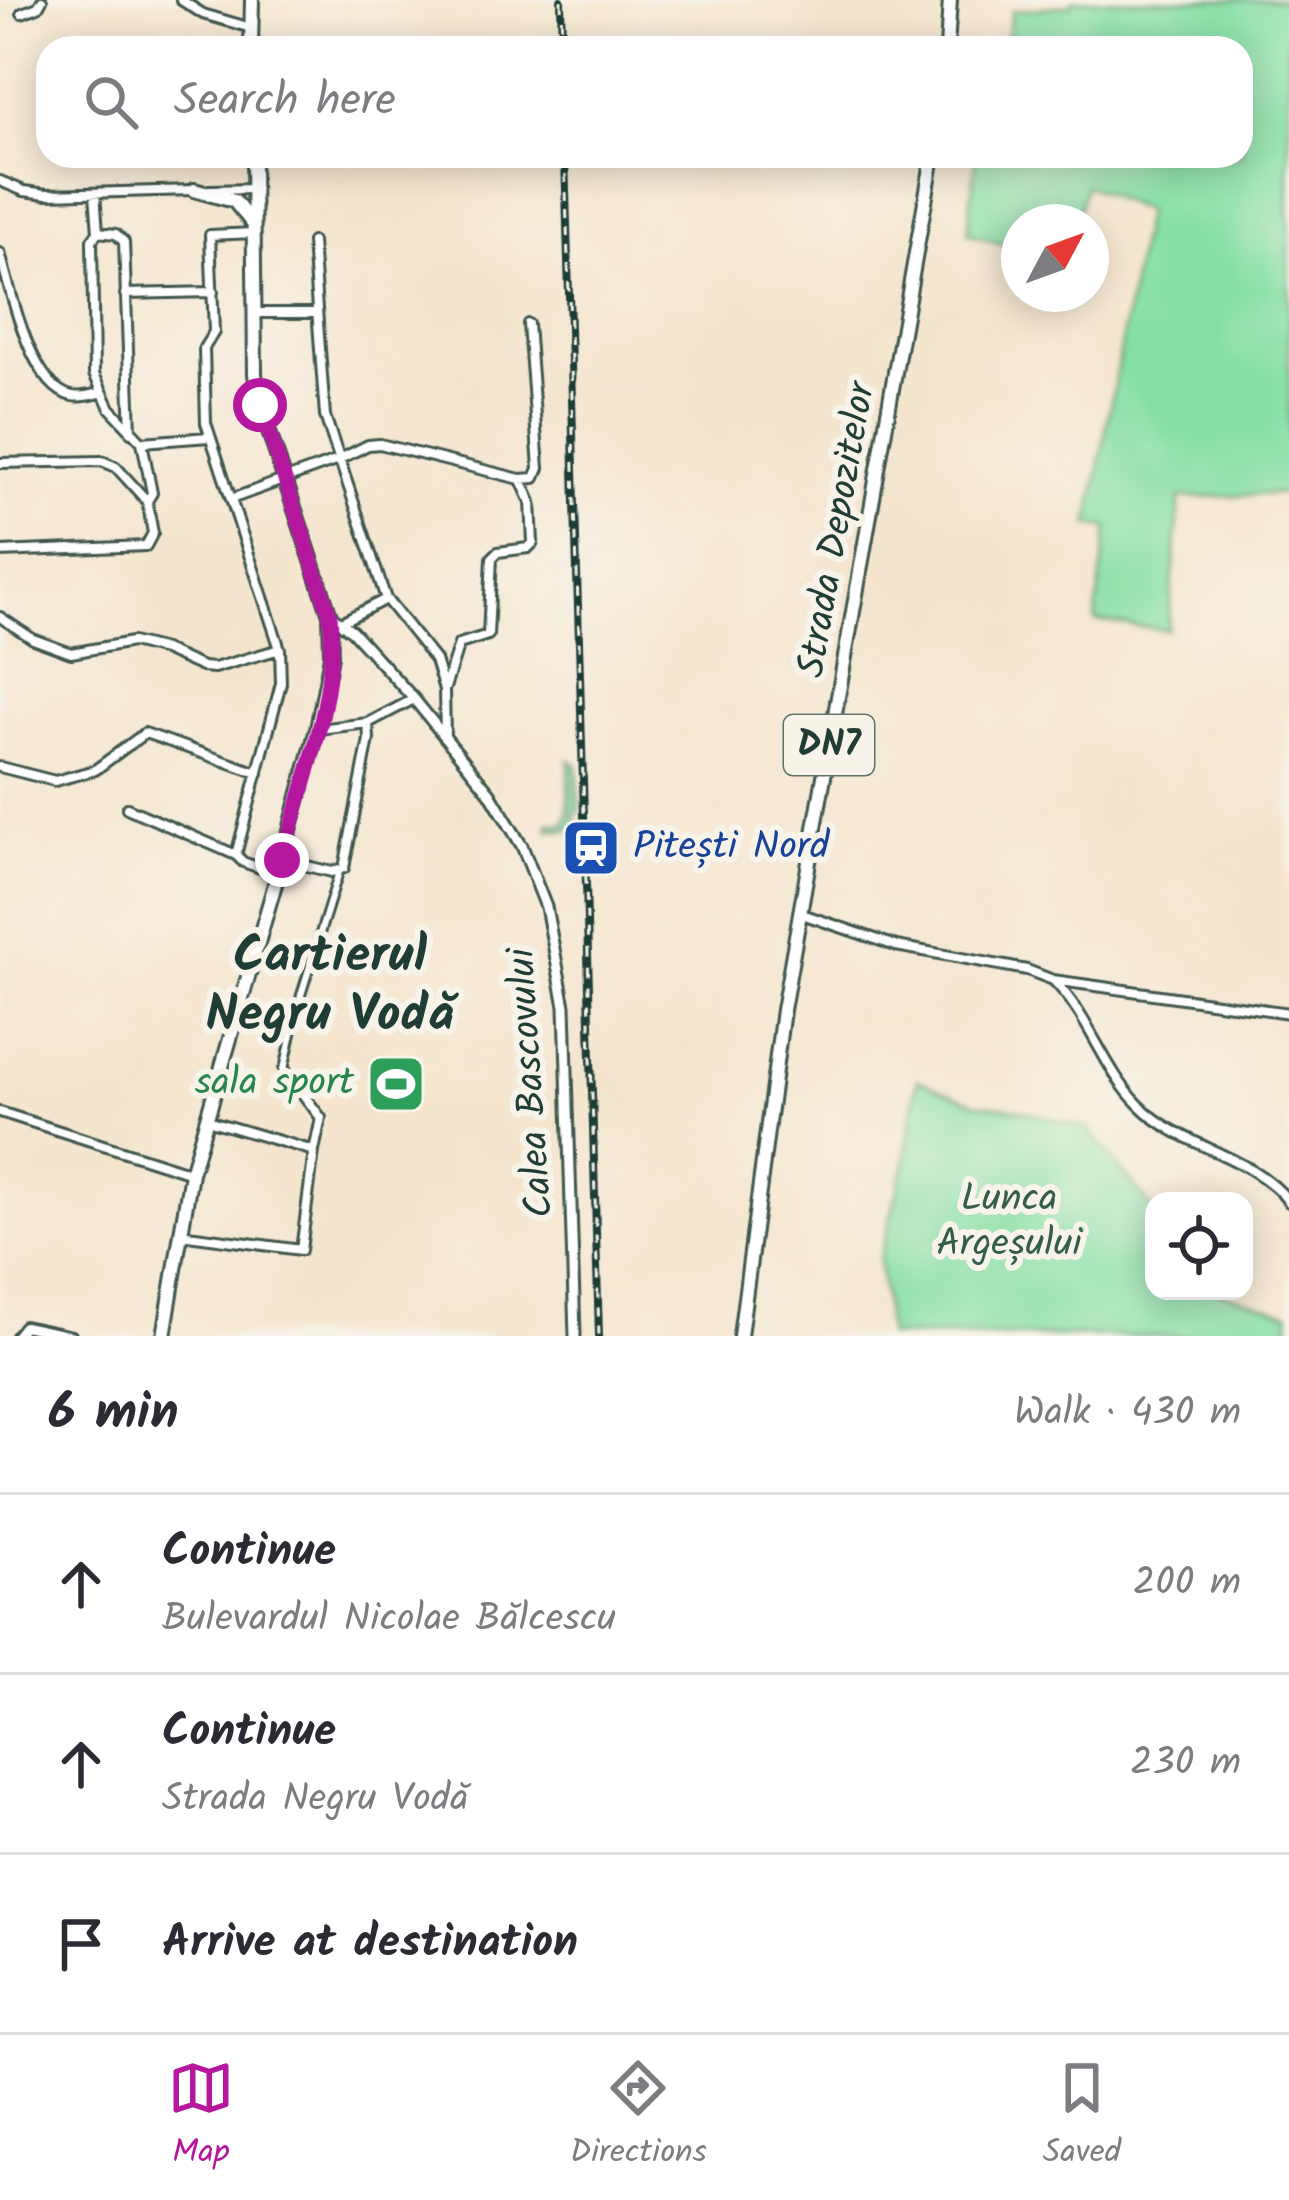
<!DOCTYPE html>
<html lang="en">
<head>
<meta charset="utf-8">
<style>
  body { margin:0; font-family:Kalam,sans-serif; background:#f2f2f3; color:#2b2b33 }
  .controls { position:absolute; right:36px; bottom:36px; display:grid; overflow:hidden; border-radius:24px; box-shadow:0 6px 30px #0003 }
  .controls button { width:108px; height:108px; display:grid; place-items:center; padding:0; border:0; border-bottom:3px solid #e1e1e2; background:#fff; color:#2b2b33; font:60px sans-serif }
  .compass { position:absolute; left:1001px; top:204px; width:108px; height:108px; border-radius:50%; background:#fff; box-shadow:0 6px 30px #0003; rotate:49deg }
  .stop { position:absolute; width:36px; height:36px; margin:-27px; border:9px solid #b5179e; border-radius:50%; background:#fff }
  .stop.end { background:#b5179e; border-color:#fff; box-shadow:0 3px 12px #0008 }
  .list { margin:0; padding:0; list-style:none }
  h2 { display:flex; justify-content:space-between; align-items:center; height:156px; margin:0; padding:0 48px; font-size:51px }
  h2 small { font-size:39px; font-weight:400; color:#7c7c81 }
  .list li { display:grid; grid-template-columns:78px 1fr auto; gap:36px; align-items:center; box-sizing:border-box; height:180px; padding:0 48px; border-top:3px solid #e1e1e2 }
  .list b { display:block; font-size:45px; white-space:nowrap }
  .list p { margin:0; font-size:39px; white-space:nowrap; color:#7c7c81 }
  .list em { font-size:39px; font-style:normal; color:#7c7c81 }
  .icon { flex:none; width:66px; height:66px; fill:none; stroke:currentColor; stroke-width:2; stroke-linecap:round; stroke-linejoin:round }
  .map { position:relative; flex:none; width:1289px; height:1336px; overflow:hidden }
  .search { position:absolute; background:#fff; box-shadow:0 6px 30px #0003; left:36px; right:36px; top:36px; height:132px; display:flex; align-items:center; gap:30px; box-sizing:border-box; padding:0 42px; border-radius:36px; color:#7c7c81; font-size:45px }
  .sheet { height:696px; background:#fff }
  nav { display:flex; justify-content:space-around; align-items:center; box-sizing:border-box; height:168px; border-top:3px solid #e1e1e2; background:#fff; font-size:33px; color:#7c7c81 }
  nav a { display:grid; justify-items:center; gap:6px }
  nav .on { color:#b5179e }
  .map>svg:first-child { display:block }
  .green { fill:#84dfa5; stroke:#528e6c; stroke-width:3 }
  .forest { fill:#6bbe8a; stroke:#457e5f; stroke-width:3 }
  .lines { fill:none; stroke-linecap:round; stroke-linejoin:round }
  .pedestrian-casing { stroke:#3f564b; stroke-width:12 }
  .minor-casing { stroke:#3f564b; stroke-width:14 }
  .tertiary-casing { stroke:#3f564b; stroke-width:15 }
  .primary-casing { stroke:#3f564b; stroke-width:18 }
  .pedestrian { stroke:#fff; stroke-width:6 }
  .minor { stroke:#fff; stroke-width:8 }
  .tertiary { stroke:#fff; stroke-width:9 }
  .primary { stroke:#fff; stroke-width:12 }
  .rail-casing { stroke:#1f3d34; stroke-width:8 }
  .rail { stroke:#f7f3e8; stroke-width:3; stroke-dasharray:9; stroke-linecap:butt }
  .route { stroke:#b5179e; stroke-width:15 }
  .labels { text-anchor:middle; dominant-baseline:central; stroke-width:12; stroke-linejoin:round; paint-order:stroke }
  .shield { fill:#f7f3e8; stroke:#60746a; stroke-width:3 }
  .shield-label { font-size:36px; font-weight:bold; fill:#1f3d34 }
  .street-label { font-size:39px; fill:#1f3d34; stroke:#f7f3e8 }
  .transit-label { font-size:39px; fill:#164399; stroke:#f7f3e8; text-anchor:start }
  .leisure-label { font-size:39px; fill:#27864d; stroke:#f7f3e8; text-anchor:end }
  .park-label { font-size:39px; fill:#335d4b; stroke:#f7f3e8 }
  .district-label { font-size:51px; font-weight:bold; fill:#1f3d34; stroke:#f7f3e8 }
</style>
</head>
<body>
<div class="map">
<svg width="1289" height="1336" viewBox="0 0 1289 1336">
  <rect width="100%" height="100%" fill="#f7f3e8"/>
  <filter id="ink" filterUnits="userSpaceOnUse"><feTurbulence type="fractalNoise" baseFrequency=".00833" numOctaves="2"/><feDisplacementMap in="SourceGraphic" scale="24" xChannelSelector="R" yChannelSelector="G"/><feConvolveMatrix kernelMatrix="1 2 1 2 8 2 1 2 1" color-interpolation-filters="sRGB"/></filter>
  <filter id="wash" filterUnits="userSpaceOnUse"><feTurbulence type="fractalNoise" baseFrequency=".004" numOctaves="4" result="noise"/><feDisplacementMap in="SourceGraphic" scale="48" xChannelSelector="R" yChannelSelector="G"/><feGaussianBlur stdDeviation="2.7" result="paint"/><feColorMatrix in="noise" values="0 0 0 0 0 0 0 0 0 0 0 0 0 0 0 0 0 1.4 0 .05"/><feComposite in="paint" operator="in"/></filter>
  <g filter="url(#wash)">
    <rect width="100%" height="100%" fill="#f5e5cf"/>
    <path class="green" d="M1073,0H1289V493L1180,498L1168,630L1095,621L1108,528L1089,525L1145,211L1085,185L1076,222H1019V250L968,233L976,156H1241V48H1005L1012,11L1071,5Z
      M917,1080L976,1103L1018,1109L1089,1129L1154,1211V1291H1217L1289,1313V1336H888L879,1260L904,1168Z"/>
    <path class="forest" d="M569,760L577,765L580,811L575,814L581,831L549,830V823L563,824L568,817Z"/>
  </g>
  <g filter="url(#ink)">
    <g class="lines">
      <g class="pedestrian-casing">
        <path id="pedestrian" d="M284,1069L301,995L339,872"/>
      </g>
      <g class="minor-casing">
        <path id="minor" d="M181,0L203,14L251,28
          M22,13L38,7L42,0
          M0,181L24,191L47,194L194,190
          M209,190L253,189
          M95,193L98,232L92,240L94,374L110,408L142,442L209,437
          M98,232L116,234L124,242L131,432
          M254,233L210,235L214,332L204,348L206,423L280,649L281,683L236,855L243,862L277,874
          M312,242L325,416L386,599L435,660L444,690L445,736
          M0,253C10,288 30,387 72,396C81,398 91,395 100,393
          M125,294L213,292
          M255,313H316
          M0,463L102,461L116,467L147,501
          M231,499L338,460L368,445L380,444L520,479L535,478L539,468L528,324
          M0,552L146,546L153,533L147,501L152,493L142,442
          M0,617L33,639L71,653L132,642L164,650L202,667L214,668L280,649
          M341,622L386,599
          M445,688L459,644L488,635L492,558L498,552L528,548L533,543L531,502L521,480
          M319,729L368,723L414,699
          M0,767L55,781L95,770L145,733L258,773
          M127,808L236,855
          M282,860L332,872L344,868L369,739L368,723
          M799,913L896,946L1027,970L1053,980L1289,1013
          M1054,981C1090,1017 1103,1069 1139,1105C1181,1148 1254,1155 1289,1202
          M284,1069L321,1118L314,1151
          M0,1112L191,1173
          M180,1234L301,1250L314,1151L207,1120
          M16,1336L24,1326L72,1336"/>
      </g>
      <g class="tertiary-casing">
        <path id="tertiary" d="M330,615L352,631L414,699L490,793L522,846L546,907L565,1006L575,1336"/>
      </g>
      <g class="primary-casing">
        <path id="primary" d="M251,48L252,0
          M947,48L950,0
          M194,190L234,201L253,224
          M164,1336L191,1173L282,860L317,729L331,656L330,615L260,405L255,374L253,156
          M740,1336L783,1010L933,156"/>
      </g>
      <use href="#pedestrian" class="pedestrian"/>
      <use href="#minor" class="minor"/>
      <use href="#tertiary" class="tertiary"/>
      <use href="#primary" class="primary"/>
      <g class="rail-casing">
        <path id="rail" d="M561,0L562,48
          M565,156L599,1336"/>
      </g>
      <use href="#rail" class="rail"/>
    </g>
  </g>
  <g class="lines" filter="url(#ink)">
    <path class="route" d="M260,405L330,615C338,696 303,783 282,860"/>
  </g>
  <defs>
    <g id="station-square" transform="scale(3)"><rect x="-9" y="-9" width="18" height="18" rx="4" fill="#1a4fb4" stroke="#f7f3e8"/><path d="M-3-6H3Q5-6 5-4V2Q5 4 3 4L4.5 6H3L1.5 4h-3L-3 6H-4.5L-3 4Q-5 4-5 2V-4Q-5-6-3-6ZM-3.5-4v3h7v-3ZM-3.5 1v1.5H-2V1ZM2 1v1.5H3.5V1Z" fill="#fff"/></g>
    <g id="stadium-square" transform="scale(3)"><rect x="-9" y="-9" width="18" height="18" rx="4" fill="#2e9e5b" stroke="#f7f3e8"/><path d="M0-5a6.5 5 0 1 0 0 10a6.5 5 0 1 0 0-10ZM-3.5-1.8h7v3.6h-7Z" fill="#fff"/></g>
  </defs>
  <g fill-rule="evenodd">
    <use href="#station-square" x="591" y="848"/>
    <use href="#stadium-square" x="396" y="1084"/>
  </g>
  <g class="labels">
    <rect class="shield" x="784" y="715" width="90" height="60" rx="9"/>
    <g class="shield-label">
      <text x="829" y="745">DN7</text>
    </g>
    <g class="street-label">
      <text transform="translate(838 530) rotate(-80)">Strada Depozitelor</text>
      <text transform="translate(532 1083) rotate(-94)">Calea Bascovului</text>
    </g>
    <g class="transit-label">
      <text x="633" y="848">Pitești Nord</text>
    </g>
    <g class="leisure-label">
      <text x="354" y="1084">sala sport</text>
    </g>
    <g class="park-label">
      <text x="1009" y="1200">Lunca<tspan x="1009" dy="45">Argeșului</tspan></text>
    </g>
    <g class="district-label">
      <text x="330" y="957">Cartierul<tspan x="330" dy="59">Negru Vodă</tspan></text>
    </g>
  </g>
</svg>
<div class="controls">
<button><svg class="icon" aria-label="locate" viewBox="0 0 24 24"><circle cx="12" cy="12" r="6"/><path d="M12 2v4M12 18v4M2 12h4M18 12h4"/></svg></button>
</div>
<svg class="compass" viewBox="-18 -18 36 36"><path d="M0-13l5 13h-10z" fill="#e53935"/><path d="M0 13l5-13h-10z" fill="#7c7c81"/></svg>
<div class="stop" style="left:260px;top:405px"></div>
<div class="stop end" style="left:282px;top:860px"></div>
<div class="search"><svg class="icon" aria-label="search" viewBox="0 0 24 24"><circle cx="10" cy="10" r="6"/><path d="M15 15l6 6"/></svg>Search here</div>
</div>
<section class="sheet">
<h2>6 min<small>Walk · 430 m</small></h2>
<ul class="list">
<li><svg class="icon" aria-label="ahead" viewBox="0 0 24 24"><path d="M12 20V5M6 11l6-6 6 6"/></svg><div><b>Continue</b><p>Bulevardul Nicolae Bălcescu</p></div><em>200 m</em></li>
<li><svg class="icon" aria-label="ahead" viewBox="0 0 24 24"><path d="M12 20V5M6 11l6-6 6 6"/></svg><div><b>Continue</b><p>Strada Negru Vodă</p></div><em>230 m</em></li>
<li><svg class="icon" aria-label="arrive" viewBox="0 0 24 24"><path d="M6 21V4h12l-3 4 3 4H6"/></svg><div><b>Arrive at destination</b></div></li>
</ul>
</section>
<nav>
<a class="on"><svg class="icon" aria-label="map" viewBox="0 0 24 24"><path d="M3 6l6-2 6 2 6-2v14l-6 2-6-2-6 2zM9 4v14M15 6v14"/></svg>Map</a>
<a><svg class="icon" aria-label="directions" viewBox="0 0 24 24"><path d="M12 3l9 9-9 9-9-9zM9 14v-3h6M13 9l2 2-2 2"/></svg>Directions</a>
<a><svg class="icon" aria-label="saved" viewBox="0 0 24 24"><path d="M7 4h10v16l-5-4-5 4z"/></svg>Saved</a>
</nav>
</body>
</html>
